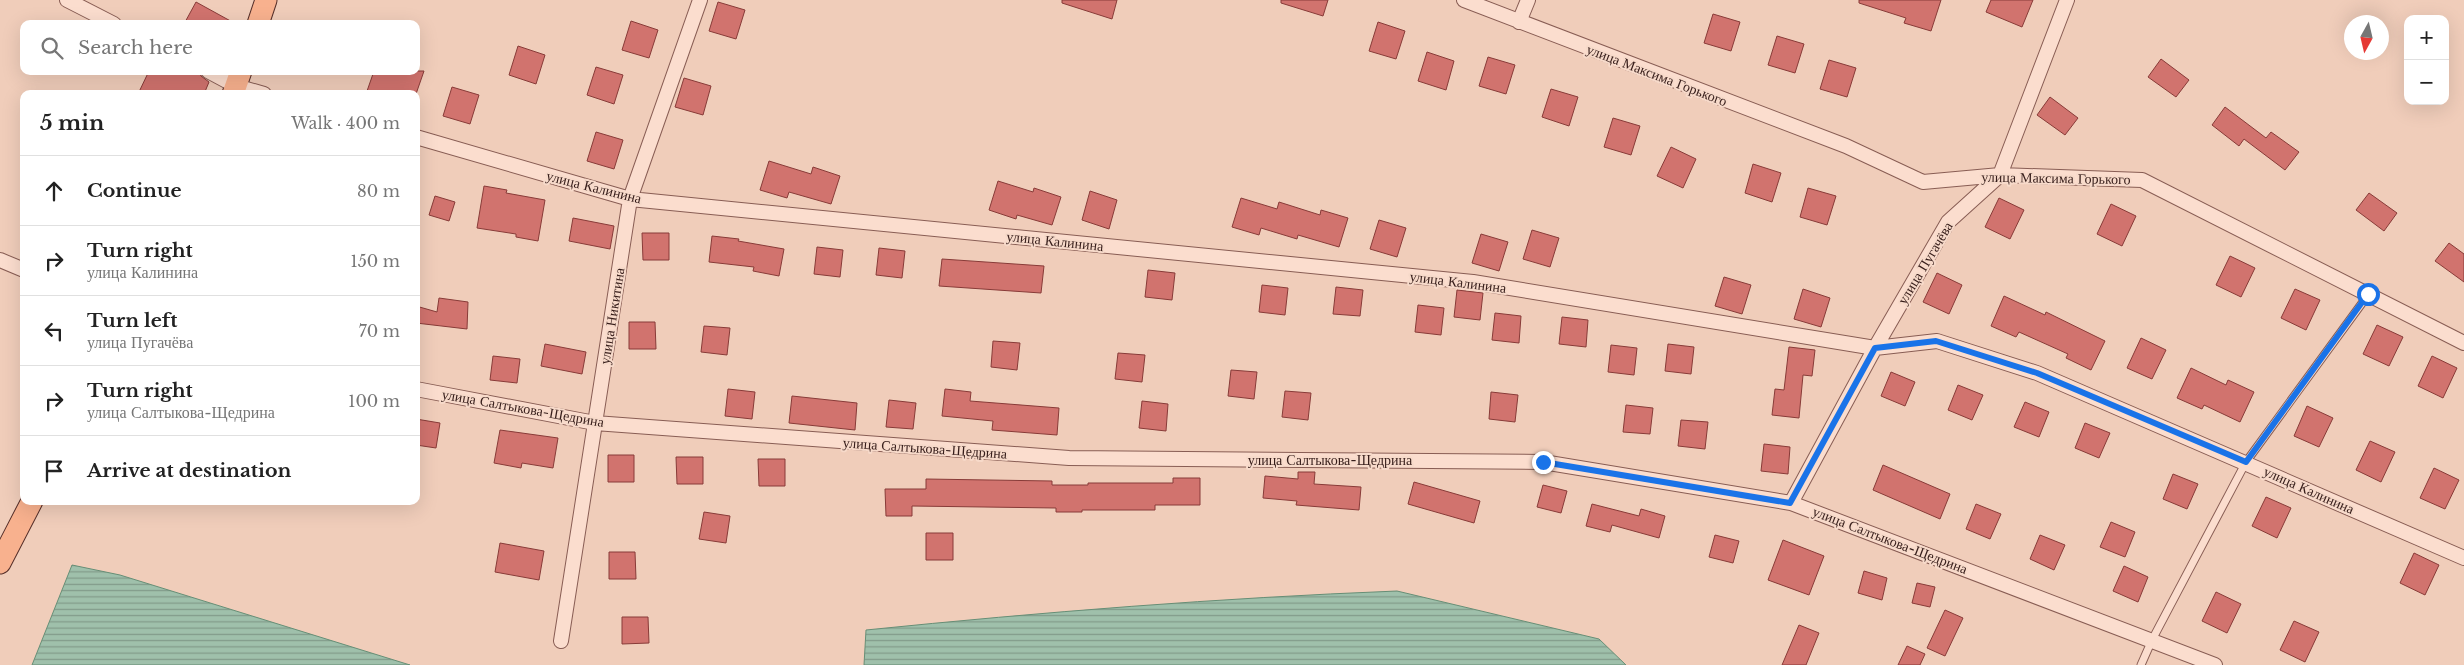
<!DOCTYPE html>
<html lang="en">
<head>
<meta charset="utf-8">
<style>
  body { margin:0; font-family:"Libre Baskerville",serif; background:#f2f2f2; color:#222 }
  .controls { position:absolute; right:15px; top:15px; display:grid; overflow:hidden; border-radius:10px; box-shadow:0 5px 20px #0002 }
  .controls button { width:45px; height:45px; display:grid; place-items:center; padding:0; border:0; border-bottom:1px solid #e0e0e0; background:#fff; color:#222; font:25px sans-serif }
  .compass { position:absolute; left:2344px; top:15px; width:45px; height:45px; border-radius:50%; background:#fff; box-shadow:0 5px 20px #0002; rotate:188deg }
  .stop { position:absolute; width:15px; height:15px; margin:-11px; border:4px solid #1a73e8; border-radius:50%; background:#fff }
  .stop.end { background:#1a73e8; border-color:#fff; box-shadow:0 1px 5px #0008 }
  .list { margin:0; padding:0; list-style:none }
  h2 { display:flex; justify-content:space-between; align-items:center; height:65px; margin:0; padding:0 20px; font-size:21px }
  h2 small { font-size:16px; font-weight:400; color:#767676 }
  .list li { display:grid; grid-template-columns:32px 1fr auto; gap:15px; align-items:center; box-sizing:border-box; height:70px; padding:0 20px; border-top:1px solid #e0e0e0 }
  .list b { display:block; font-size:19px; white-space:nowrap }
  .list p { margin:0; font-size:16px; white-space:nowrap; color:#767676 }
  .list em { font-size:16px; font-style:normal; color:#767676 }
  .icon { flex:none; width:28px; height:28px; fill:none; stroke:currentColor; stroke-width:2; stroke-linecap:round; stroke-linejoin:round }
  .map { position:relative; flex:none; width:2464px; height:665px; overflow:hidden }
  .search { position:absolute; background:#fff; box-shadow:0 5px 20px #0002; left:20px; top:20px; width:400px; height:55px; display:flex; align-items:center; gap:12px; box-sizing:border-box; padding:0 18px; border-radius:10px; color:#767676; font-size:19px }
  .panel { position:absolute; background:#fff; box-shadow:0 5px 20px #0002; left:20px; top:90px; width:400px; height:415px; border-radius:10px }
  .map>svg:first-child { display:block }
  .water { fill:url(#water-rules); stroke:#678e76 }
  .building { fill:#d1736e; stroke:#883b38 }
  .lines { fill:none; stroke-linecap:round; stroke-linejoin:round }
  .service-casing { stroke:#885d54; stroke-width:9 }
  .minor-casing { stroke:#885d54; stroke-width:16 }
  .primary-casing { stroke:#552e29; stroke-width:23 }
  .service { stroke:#fbddce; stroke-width:7 }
  .minor { stroke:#fbddce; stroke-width:14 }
  .primary { stroke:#f8b18e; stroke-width:21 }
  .route { stroke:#1a73e8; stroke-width:6 }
  .labels { text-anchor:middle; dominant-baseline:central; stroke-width:4; stroke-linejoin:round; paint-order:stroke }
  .street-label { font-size:14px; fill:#361d1a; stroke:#f7daca }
</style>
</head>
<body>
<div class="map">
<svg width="2464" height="665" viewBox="0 0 2464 665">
  <defs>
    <pattern id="water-rules" width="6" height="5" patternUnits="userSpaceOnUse" patternTransform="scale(1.25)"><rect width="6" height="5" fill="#9fc0ab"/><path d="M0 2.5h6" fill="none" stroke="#829b8a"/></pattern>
  </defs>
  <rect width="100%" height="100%" fill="#f0cdba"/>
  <path class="water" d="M72,565L120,575L410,665H32Z
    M1397,591L1599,639L1626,665H864L866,630C1043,612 1219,598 1397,591Z"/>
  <path class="building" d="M1062,0H1117L1112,19L1062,3Z
    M1281,0H1328L1323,16L1281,3Z
    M1859,0H1941L1931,31L1904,23L1906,18L1859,3Z
    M1991,0H2033L2022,27L1986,12Z
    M196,2L236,24H184Z
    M718,2L745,10L736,39L709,31Z
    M1713,14L1740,22L1731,51L1704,43Z
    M631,21L658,30L649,58L622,50Z
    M1378,22L1405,31L1396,59L1369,51Z
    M1777,36L1804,44L1795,73L1768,65Z
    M518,46L545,55L536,84L509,75Z
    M1427,52L1454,61L1446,90L1418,81Z
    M1488,57L1515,65L1506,94L1479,86Z
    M2161,59L2189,80L2176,97L2148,77Z
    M1829,60L1856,68L1847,97L1820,89Z
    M596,67L623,75L614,104L587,95Z
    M149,71H199L201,76L209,82L204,94H138Z
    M374,71H424L416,94H366Z
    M684,78L711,86L703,115L675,107Z
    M452,87L479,95L470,124L443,116Z
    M1551,89L1578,97L1569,126L1542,117Z
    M2050,97L2078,118L2065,135L2037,115Z
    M2225,107L2266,138L2271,132L2299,152L2285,170L2244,139L2239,146L2212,125Z
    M1613,118L1640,126L1631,155L1604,147Z
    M596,132L623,140L614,169L587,161Z
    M1671,147L1696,159L1683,188L1657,176Z
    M769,161L811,174L813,167L840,176L831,204L789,192L787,198L760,190Z
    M1753,164L1781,173L1772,202L1745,193Z
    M998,181L1033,192L1034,188L1061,197L1052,225L1017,215L1016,219L989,210Z
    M484,186L507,190L506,193L545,200L538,241L516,237V234L477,228Z
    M1808,188L1836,196L1827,225L1800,217Z
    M1090,191L1117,200L1109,229L1082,220Z
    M2369,193L2397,213L2384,231L2356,210Z
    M435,196L455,202L449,221L429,215Z
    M1241,198L1277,209L1279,202L1320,215L1321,210L1348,218L1339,247L1298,235L1297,239L1261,228L1259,235L1232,227Z
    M1999,198L2024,210L2010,239L1985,227Z
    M2111,204L2136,216L2122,246L2097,234Z
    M573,218L614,226L610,249L569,241Z
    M1379,220L1406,228L1397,257L1370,249Z
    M1532,230L1559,238L1550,267L1523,259Z
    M642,233H669V260H643Z
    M1481,234L1508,242L1499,271L1472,263Z
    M712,236L739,239L738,241L784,249L779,276L753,271L754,267L709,262Z
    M2449,243L2464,254V282L2435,261Z
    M817,247L843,250L840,277L814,274Z
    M879,248L905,251L902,278L876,275Z
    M2230,256L2255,268L2241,297L2216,285Z
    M942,259L1044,266L1041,293L939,286Z
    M1148,270L1175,273L1172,300L1145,297Z
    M1937,273L1962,285L1949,314L1923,302Z
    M1724,277L1751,285L1742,314L1715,306Z
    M1262,285L1288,288L1285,315L1259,312Z
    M1336,287L1363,290L1360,316L1333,314Z
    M1803,289L1830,298L1821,327L1794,319Z
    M2295,289L2320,300L2306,330L2281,318Z
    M1457,290L1483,293L1480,320L1454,317Z
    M2004,296L2045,315L2046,312L2105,341L2091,370L2066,358L2068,354L2019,332L2016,337L1991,326Z
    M439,298L468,302L467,329L416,323V306L437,312Z
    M1418,305L1444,308L1441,335L1415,332Z
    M1495,313L1521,316L1519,343L1492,340Z
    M1562,317L1588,320L1586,347L1559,344Z
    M629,322H655L656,349H629Z
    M2377,325L2403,337L2389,366L2363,354Z
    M704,326L730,328L727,355L701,352Z
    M2141,338L2166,350L2152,379L2127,368Z
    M993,341L1020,343L1017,370L991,367Z
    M545,344L586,352L582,374L541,366Z
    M1668,344L1694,347L1691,374L1665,371Z
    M1611,345L1637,348L1634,375L1608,372Z
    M1789,347L1815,350L1812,376L1803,375L1799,418L1772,415L1775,389L1784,390Z
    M1118,353L1145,355L1142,382L1115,379Z
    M493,356L520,359L517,383L490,380Z
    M2432,356L2457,368L2443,398L2418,386Z
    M2191,368L2226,385L2228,380L2254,392L2240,422L2204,405L2202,409L2177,398Z
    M1231,370L1257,372L1254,399L1228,396Z
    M1891,372L1915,382L1905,406L1881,396Z
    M1958,385L1983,395L1972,420L1948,410Z
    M728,389L755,392L752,419L725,416Z
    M945,389L971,392L970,401L1059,408L1057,435L992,430L993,421L942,416Z
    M1285,391L1311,393L1308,420L1282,417Z
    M1491,392L1518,395L1515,422L1489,419Z
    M792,396L857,403L855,430L789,423Z
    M889,400L916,403L913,429L886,427Z
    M1142,401L1168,404L1166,431L1139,428Z
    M2025,402L2049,412L2039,437L2014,427Z
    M1626,405L1653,408L1650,434L1623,432Z
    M2307,406L2333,418L2319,447L2294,436Z
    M416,419L440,423L436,448L416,445Z
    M1681,420L1708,422L1705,449L1678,446Z
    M2085,423L2110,433L2099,458L2075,448Z
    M500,430L558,438L553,468L522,463L521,468L494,463Z
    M2370,441L2395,452L2381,482L2356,470Z
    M1764,444L1790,447L1788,474L1761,471Z
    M608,455H634V482H608Z
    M676,457H703V484H677Z
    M758,459H785V486H759Z
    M1883,465L1950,494L1940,519L1873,490Z
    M2434,468L2459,480L2445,509L2420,498Z
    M1298,472H1315L1314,484L1361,487L1359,510L1296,505L1297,501L1263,498L1265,476L1298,479Z
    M2173,474L2198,484L2187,509L2163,499Z
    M1173,478H1200V505H1155V510H1082V512H1056V508L912,506V516H886L885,489H926V479L1052,481V485H1088V483H1173Z
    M1414,482L1480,501L1474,523L1408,504Z
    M1543,485L1567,491L1561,513L1537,507Z
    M2266,497L2291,508L2277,538L2252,526Z
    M1592,504L1639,516L1641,509L1665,516L1659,538L1612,525L1610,532L1586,526Z
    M1976,504L2001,514L1990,539L1966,529Z
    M704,512L730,516L726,543L699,539Z
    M2111,522L2135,532L2125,557L2100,547Z
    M926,533H953V560H926Z
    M1715,535L1739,541L1733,563L1709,557Z
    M2040,535L2065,545L2054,570L2030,559Z
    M1783,540L1824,556L1809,595L1768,580Z
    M500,543L544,551L539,580L495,572Z
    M609,552H635L636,579H609Z
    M2414,553L2439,565L2425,595L2400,583Z
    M2124,566L2148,577L2138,602L2113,591Z
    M1864,571L1887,578L1882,600L1858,593Z
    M1917,583L1935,587L1930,607L1912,603Z
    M2216,592L2241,604L2227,633L2202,621Z
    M1945,610L1963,618L1945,656L1927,648Z
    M622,617H648L649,643L622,644Z
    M2294,621L2319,632L2305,662L2280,650Z
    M1799,625L1819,633L1806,665H1782Z
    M1907,646L1925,654L1920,665H1898Z"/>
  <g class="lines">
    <g class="service-casing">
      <path id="service" d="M2141,665L2152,640L2246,462L2368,295"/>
    </g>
    <g class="minor-casing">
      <path id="minor" d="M67,0L114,24
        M1464,0L1846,146L1923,182L2000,175L2142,180L2464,343
        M1519,22L1528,0
        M208,71L236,86L264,94
        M416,137L630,199L1473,282L1875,348L1937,341L2037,373L2464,558
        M0,260L24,270
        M416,389L595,423L1069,458L1543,462L1791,503L2215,665
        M1791,503L1875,348L1948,222L2000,175L2067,0
        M561,641L630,199L700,0"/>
    </g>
    <g class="primary-casing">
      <path id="primary" d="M258,24L266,0
        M233,94L241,71
        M0,563L32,501"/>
    </g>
    <use href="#service" class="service"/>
    <use href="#minor" class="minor"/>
    <use href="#primary" class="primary"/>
  </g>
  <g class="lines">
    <path class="route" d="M1543,462L1790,503L1875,348L1936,341L2037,373L2246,462L2368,294"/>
  </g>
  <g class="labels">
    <g class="street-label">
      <text transform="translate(1657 75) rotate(21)">улица Максима Горького</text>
      <text transform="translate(2056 178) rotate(1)">улица Максима Горького</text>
      <text transform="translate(594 187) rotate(14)">улица Калинина</text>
      <text transform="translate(1055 241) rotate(6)">улица Калинина</text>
      <text transform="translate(1925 263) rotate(-59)">улица Пугачёва</text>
      <text transform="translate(1458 282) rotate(7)">улица Калинина</text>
      <text transform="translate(612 316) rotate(-81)">улица Никитина</text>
      <text transform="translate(523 408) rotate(10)">улица Салтыкова-Щедрина</text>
      <text transform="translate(925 448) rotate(4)">улица Салтыкова-Щедрина</text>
      <text x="1330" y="460">улица Салтыкова-Щедрина</text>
      <text transform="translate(2309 490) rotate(24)">улица Калинина</text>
      <text transform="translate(1890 540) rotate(21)">улица Салтыкова-Щедрина</text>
    </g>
  </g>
</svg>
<div class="controls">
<button>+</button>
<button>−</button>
</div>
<svg class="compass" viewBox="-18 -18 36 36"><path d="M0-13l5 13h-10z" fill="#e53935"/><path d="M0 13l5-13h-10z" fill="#767676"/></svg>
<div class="stop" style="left:2368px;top:294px"></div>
<div class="stop end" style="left:1543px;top:462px"></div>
<div class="search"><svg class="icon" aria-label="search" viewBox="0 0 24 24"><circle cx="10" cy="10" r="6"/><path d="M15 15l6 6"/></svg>Search here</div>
<section class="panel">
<h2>5 min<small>Walk · 400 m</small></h2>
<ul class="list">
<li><svg class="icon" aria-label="ahead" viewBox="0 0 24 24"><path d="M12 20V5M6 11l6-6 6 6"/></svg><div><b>Continue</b></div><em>80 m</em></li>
<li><svg class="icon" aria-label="right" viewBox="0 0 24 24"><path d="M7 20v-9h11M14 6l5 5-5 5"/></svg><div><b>Turn right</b><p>улица Калинина</p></div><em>150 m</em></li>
<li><svg class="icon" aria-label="left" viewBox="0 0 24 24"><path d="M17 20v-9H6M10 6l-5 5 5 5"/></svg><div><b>Turn left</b><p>улица Пугачёва</p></div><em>70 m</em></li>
<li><svg class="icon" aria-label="right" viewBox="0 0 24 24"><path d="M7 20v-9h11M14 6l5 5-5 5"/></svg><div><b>Turn right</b><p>улица Салтыкова-Щедрина</p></div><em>100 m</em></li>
<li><svg class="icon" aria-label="arrive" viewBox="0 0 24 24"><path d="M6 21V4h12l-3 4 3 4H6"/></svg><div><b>Arrive at destination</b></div></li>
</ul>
</section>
</div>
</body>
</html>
